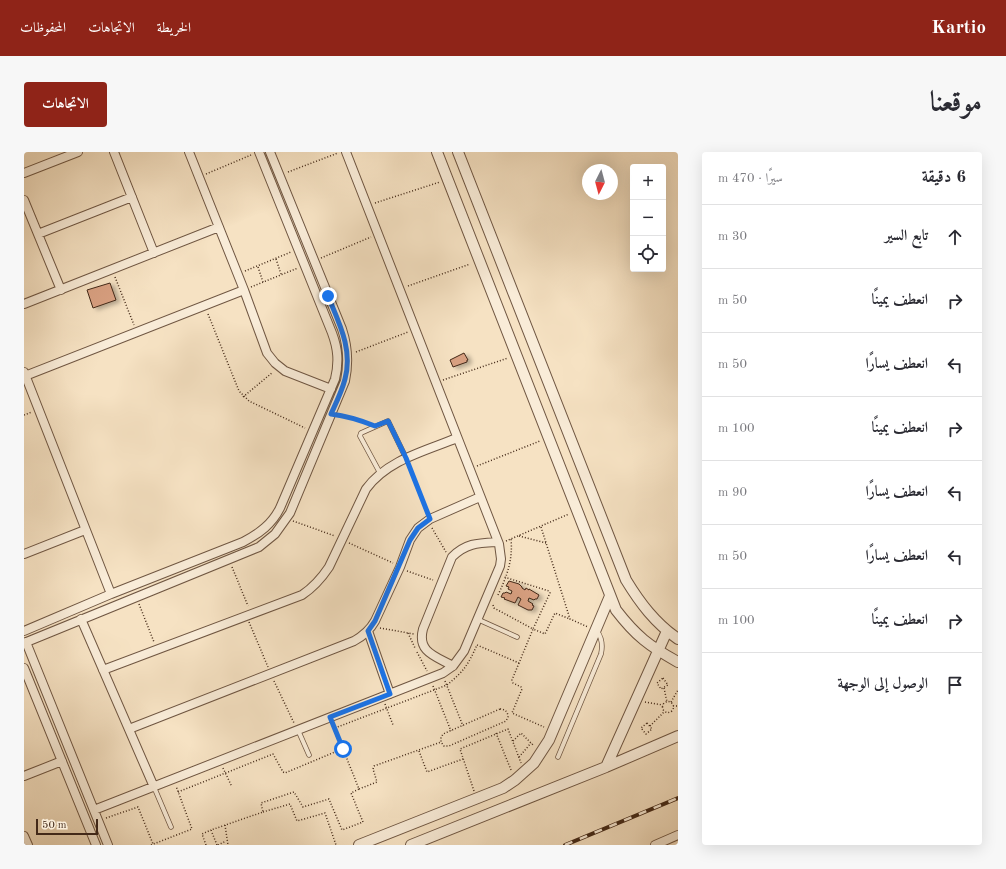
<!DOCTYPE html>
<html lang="ar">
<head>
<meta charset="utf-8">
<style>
  body { margin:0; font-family:"Old Standard TT",Amiri,serif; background:#f7f7f7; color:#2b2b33; direction:rtl }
  .controls { position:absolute; right:12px; top:12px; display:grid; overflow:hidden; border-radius:4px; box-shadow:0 4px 16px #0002 }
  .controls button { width:36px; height:36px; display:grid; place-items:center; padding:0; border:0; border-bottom:1px solid #e1e1e2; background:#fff; color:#2b2b33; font:20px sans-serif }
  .compass { position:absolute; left:558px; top:12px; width:36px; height:36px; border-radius:50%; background:#fff; box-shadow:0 4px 16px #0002; rotate:186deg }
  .scale { position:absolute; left:12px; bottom:10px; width:62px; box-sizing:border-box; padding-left:4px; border:2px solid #432918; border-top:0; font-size:11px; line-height:14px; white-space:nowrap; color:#432918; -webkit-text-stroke:3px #f9ecd8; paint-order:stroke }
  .stop { position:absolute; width:12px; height:12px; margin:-9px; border:3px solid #1a73e8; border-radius:50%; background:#fff }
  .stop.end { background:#1a73e8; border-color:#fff; box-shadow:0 1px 4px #0008 }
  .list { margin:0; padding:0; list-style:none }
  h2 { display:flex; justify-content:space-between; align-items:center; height:52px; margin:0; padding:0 16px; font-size:17px }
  h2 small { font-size:13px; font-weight:400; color:#7c7c81 }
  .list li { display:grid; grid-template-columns:26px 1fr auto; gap:12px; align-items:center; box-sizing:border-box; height:64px; padding:0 16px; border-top:1px solid #e1e1e2 }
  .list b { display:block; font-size:15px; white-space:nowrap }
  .list em { font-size:13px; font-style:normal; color:#7c7c81 }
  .icon { flex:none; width:22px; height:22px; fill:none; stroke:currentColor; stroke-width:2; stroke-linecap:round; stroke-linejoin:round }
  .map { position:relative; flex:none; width:654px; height:693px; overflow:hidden; direction:ltr; border-radius:4px }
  header { display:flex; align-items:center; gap:24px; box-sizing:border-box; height:56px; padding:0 20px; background:#8f2418; color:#fff }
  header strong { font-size:19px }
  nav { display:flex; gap:22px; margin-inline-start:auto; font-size:14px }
  .intro { display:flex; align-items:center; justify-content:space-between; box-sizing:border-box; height:96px; padding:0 24px }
  h1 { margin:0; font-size:28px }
  .button { padding:10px 18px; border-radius:4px; background:#8f2418; color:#fff; font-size:14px; font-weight:700 }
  main { display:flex; gap:24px; padding:0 24px }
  aside { flex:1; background:#fff; border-radius:4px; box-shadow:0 4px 16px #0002 }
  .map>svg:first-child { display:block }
  .building { fill:#d8a081; stroke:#432918; filter:url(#shadow) }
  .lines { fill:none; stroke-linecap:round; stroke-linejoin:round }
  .service-casing { stroke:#705743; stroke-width:5.5 }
  .minor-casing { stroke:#705743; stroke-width:10 }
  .tertiary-casing { stroke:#705743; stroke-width:12 }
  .path { stroke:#432918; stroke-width:1.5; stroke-dasharray:1 2; stroke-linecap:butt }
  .service { stroke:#f9ecd8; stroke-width:4 }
  .minor { stroke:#f9ecd8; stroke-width:8 }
  .tertiary { stroke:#f9ecd8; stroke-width:10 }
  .rail-casing { stroke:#432918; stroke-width:4 }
  .rail { stroke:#f9ecd8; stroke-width:2.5; stroke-dasharray:8; stroke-linecap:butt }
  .route { stroke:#1a73e8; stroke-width:5 }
</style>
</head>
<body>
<header>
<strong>Kartio</strong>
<nav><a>الخريطة</a><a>الاتجاهات</a><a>المحفوظات</a></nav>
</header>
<div class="intro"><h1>موقعنا</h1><a class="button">الاتجاهات</a></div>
<main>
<aside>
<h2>6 دقيقة<small>سيرًا · 470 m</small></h2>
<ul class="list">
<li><svg class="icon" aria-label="ahead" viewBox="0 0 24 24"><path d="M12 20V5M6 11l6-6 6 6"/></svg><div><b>تابع السير</b></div><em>30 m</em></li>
<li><svg class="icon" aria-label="right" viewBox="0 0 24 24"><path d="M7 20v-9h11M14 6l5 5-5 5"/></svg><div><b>انعطف يمينًا</b></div><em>50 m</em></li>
<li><svg class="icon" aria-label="left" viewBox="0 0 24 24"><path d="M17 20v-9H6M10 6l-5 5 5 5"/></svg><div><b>انعطف يسارًا</b></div><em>50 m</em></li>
<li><svg class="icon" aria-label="right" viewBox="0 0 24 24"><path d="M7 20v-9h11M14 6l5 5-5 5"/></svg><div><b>انعطف يمينًا</b></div><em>100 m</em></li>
<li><svg class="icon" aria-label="left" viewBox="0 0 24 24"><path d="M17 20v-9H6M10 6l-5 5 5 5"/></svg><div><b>انعطف يسارًا</b></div><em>90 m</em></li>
<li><svg class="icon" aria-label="left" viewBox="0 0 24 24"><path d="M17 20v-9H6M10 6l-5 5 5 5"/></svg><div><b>انعطف يسارًا</b></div><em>50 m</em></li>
<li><svg class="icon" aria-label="right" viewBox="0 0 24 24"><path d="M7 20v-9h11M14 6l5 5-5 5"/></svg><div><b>انعطف يمينًا</b></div><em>100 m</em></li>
<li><svg class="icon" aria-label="arrive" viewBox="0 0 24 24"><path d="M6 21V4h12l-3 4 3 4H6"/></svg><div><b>الوصول إلى الوجهة</b></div></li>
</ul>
</aside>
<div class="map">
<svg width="654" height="693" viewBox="0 0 654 693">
  <defs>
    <filter id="shadow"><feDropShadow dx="4" dy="2" stdDeviation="2" flood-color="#0004"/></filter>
  </defs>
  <rect width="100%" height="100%" fill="#f6e2c3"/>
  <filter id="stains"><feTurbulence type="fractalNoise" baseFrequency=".005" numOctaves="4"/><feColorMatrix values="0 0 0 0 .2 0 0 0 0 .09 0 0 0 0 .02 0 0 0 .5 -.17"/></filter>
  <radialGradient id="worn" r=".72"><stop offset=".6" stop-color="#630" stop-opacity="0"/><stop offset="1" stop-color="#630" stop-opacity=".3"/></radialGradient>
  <path class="building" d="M86,131L92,148L69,156L63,138Z
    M440,201L444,208H443V210L429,215L426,208Z
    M485,429L495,432L498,435V436L501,438L502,436L505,438V437L515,443L513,447H511L510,448L505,446L504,449L509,452L508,453L510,454L508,458H504L494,453L497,447L494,445L491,451L480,447L481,446L477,445L479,441H481L482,440L487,442L488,439L484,437L485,435L482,434Z"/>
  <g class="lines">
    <g class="service-casing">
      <path id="service" d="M356,321L336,284L337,281L364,269L382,306
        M453,467L493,485
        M274,578L285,603
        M534,605L577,502C579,493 578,486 573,479
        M130,635L147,675"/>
    </g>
    <g class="minor-casing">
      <path id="minor" d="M90,0L130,101
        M165,0L220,138L243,201L251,211L261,219L307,237
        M0,21L54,0
        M0,48L37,138
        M14,82L108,45
        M0,152L195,75
        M0,220L87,442
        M1,224L220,138
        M0,402L61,378
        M57,467L130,635
        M0,479L87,442L219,390C236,381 248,372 256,356L311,227C315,210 314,197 308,181L235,0
        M344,479L366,542
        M2,490L84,693
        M0,491L235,395L251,382L266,361L321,229C325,210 324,195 318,177L246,0
        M429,514C411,504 393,500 399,477L428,405C442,391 454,391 474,390
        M0,516L72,693
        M79,518L278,443C290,435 297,427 305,415L342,337C363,308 401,299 433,286
        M105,577L330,489C339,484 346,478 351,469L376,415L386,388L394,376L406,367L456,345
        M0,624L38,609
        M70,658L419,521L429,514L440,499L476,414L477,407L475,392L322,0
        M0,684L4,693
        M631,693L654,683"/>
    </g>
    <g class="tertiary-casing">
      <path id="tertiary" d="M413,0L592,458C612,484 625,494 654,510
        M434,0L602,428C616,451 631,471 654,487
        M582,615L643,479
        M335,693L479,636L491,628L510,611L525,588L586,444
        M387,693L582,615L654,584"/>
    </g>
    <path class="path" d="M264,20L314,1
      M182,22L227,3
      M351,51L416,30
      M297,106L347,85
      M252,107L257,122
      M234,115L239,130
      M221,119L267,100
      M91,125L110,173
      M384,134L446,112
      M227,135L274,116
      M184,162L215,239L225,249L281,276
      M332,200L384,180
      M419,228L484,206
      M219,245L249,220
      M0,263L8,260
      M315,263L322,264L344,271
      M385,313L403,360
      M453,314L516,289
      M269,369L311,384
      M517,375L546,467L564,475
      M408,376L422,400
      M495,384L522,391
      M482,389L545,362
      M325,391L369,411
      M208,415L224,454
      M383,419L409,428
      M474,443C483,424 489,408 487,387
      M115,452L130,490
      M469,453L470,456L509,477L526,441L525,439L480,425
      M225,470L244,515
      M356,476L390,482
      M384,481L391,496
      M453,493L495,511L509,477L521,482L531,461L546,467
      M393,500L403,519
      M495,511L488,528L489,531L497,535L498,537L488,561L520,575
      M639,526L644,533L637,537L633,531Z
      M250,529L270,571
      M421,529L439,574
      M409,534L427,579
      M640,536L643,550
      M638.5 555a5.5 5.5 0 1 1 11 0a5.5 5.5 0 1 1-11 0Z
      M621,550L639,553
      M647,550L654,538
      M361,552L369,573
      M649,554H654
      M476,557C481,557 484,560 484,565L482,569L425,594H420L417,590V586L419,582Z
      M623,571L628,577L622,582L617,576Z
      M626,574L640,560
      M311,576L423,533C440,519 444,513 453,493
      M472,581L487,618
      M489,589L497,581L510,594
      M395,599L403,620L439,607
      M495,605L507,591
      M199,616L208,635
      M335,637L353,630L349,617L350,614L417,590
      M450,639L436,597L484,577L497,611
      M154,640L249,602L259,620L261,621L318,597
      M239,660L266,652L273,669L301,661L312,693
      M82,666L114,655L129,692
      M201,673L204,693
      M127,693L168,677L152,634
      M182,693L178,682L187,678
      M193,693L187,678L239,660L237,651L270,640L279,655L305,647L318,678L339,670L327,641L335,637L309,572
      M194,693L202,689"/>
    <use href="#service" class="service"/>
    <use href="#minor" class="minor"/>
    <use href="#tertiary" class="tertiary"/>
    <g class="rail-casing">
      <path id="rail" d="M541,693L654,646"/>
    </g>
    <use href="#rail" class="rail"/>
  </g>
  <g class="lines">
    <path class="route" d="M304,144C315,171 329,197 321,227C318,239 312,251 307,262C323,264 336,268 351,274L364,269L382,306L406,367L394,376L386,388L351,469L344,479L366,542L306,565L319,597"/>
  </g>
  <rect width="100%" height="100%" filter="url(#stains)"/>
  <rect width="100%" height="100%" fill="url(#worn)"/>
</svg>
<div class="controls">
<button>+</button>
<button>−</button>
<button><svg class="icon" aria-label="locate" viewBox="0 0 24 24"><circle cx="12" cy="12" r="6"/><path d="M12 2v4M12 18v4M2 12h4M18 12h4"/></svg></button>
</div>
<svg class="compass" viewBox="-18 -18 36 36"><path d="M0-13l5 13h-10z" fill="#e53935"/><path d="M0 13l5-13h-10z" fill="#7c7c81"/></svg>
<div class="scale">50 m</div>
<div class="stop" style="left:319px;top:597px"></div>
<div class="stop end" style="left:304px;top:144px"></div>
</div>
</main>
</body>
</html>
